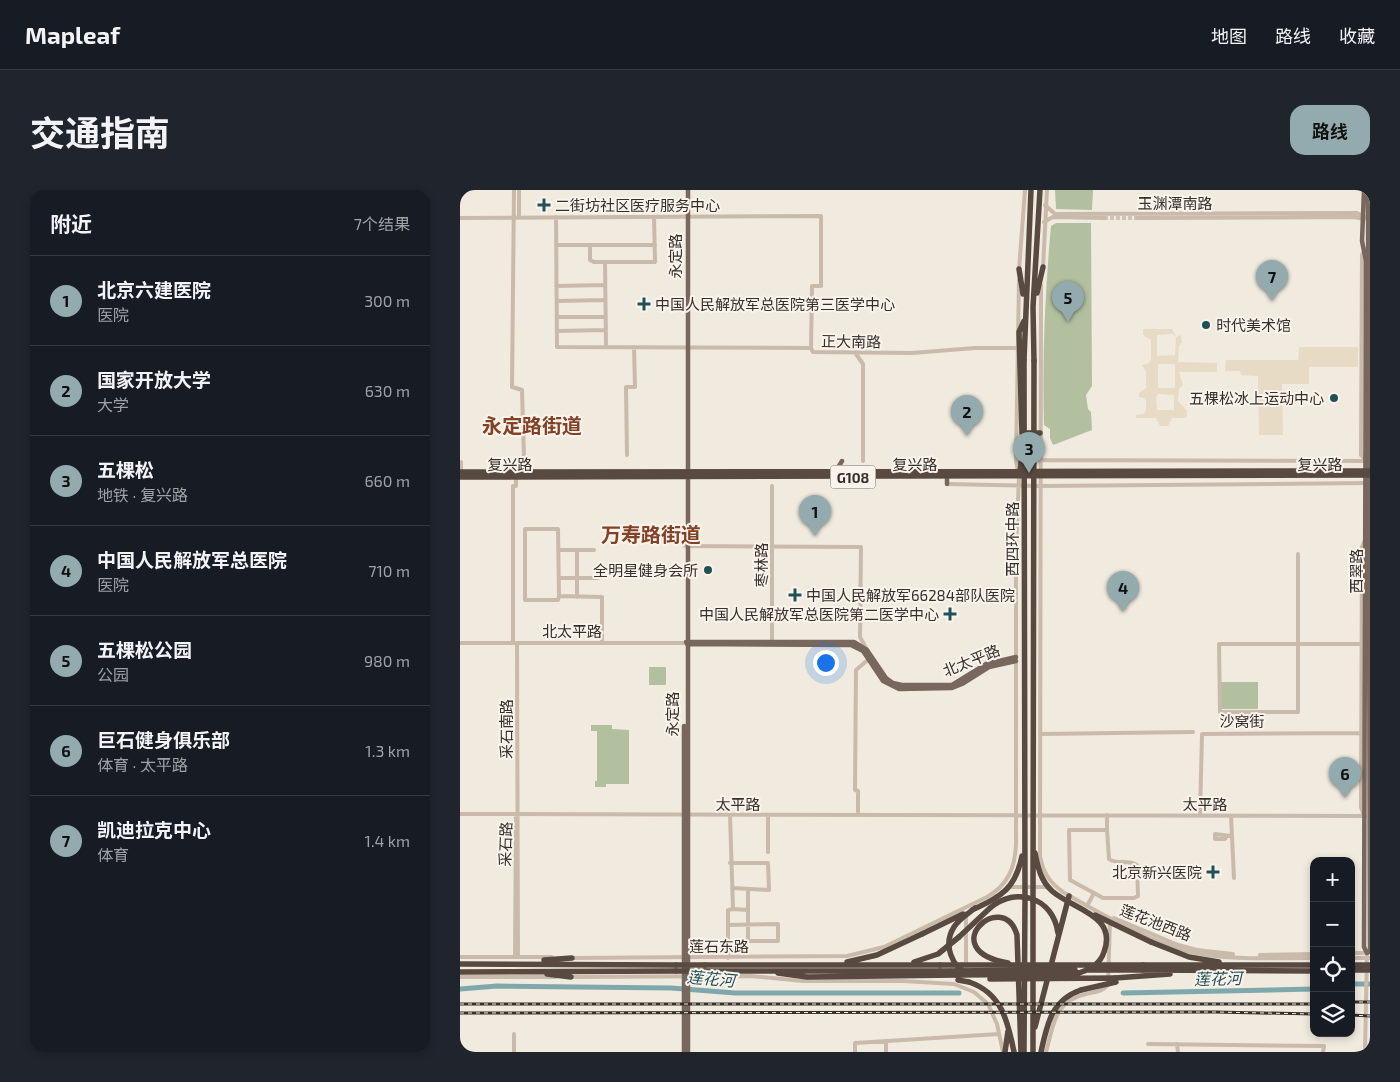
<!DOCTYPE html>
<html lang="zh">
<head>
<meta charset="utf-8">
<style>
  body { margin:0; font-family:"Exo 2","Noto Sans SC",sans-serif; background:#20242c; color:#f1f3f6 }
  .controls { position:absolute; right:15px; bottom:15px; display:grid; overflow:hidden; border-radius:10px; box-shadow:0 2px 8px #0003 }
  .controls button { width:45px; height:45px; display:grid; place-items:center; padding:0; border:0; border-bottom:1px solid #363941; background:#171b24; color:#f1f3f6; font:25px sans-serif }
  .you { position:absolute; left:365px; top:472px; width:18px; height:18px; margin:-12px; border:4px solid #fff; border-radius:50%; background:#1a73e8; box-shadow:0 0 0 8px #1a73e833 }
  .badge { display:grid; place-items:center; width:32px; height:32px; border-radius:50%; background:#93aaae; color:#111; font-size:16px; font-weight:700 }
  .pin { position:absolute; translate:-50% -41px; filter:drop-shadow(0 1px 2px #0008) }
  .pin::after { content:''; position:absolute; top:26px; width:18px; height:15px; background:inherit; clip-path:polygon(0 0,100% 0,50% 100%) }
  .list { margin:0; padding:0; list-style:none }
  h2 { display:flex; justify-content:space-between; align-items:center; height:65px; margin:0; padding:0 20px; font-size:21px }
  h2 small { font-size:16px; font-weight:400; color:#9ea1a6 }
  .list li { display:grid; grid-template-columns:32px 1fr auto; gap:15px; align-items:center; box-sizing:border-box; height:90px; padding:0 20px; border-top:1px solid #363941 }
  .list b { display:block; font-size:19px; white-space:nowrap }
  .list p { margin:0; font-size:16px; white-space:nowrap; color:#9ea1a6 }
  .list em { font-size:16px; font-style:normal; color:#9ea1a6 }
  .icon { flex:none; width:28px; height:28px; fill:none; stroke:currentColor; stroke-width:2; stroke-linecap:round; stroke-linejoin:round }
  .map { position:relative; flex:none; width:910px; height:862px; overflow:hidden; border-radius:15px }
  header { display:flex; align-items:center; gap:30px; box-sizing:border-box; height:70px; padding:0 25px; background:#171b24; border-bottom:1px solid #363941 }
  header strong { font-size:24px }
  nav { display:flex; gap:28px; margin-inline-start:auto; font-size:18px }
  .intro { display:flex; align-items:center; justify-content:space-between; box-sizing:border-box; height:120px; padding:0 30px }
  h1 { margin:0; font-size:35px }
  .button { padding:12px 22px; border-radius:15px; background:#93aaae; color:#111; font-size:18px; font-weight:700 }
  main { display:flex; gap:30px; padding:0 30px }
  aside { flex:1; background:#171b24; border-radius:15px; box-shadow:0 2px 8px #0003 }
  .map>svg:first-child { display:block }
  .green { fill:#b3c09f }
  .plaza { fill:#e8dbc6; fill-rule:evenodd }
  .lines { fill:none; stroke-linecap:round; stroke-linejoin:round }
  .river { stroke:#7fa8ad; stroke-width:5 }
  .minor-tunnel { stroke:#ccc5ba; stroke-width:4; stroke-dasharray:4 2; stroke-linecap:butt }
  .minor { stroke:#c9baab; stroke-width:4 }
  .major { stroke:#78675c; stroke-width:4.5 }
  .highway { stroke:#584a41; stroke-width:5.5 }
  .rail-casing { stroke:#372f2a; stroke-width:3 }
  .rail { stroke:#f9f3eb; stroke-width:1; stroke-dasharray:4; stroke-linecap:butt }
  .highway-bridge { stroke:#584a41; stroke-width:5.5 }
  .poi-dot { fill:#215057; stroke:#f9f3eb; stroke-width:2 }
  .labels { text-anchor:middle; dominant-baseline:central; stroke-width:4; stroke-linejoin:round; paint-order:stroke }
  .shield { fill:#f9f3eb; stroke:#716a64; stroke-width:1 }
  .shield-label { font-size:14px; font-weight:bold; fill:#372f2a }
  .street-label { font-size:15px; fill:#372f2a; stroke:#f9f3eb }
  .poi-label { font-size:15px; fill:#372f2a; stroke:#f9f3eb; text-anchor:start }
  .water-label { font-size:16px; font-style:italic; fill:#215057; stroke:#f9f3eb }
  .district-label { font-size:20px; font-weight:bold; fill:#824227; stroke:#f9f3eb }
</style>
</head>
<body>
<header>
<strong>Mapleaf</strong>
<nav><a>地图</a><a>路线</a><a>收藏</a></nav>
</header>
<div class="intro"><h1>交通指南</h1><a class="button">路线</a></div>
<main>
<aside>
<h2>附近<small>7个结果</small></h2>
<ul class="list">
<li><span class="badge">1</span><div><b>北京六建医院</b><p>医院</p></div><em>300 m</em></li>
<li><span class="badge">2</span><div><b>国家开放大学</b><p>大学</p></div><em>630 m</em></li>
<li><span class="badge">3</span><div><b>五棵松</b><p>地铁 · 复兴路</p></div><em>660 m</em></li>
<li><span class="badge">4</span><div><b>中国人民解放军总医院</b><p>医院</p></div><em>710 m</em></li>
<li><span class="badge">5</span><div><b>五棵松公园</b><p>公园</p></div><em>980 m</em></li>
<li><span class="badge">6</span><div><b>巨石健身俱乐部</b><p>体育 · 太平路</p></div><em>1.3 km</em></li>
<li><span class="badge">7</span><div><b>凯迪拉克中心</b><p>体育</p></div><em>1.4 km</em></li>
</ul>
</aside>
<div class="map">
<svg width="910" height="862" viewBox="0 0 910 862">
  <rect width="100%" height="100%" fill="#f1eade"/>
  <path class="green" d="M595,0H633L632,20L596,19Z
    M596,33H631L632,196L626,205L628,219L631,222L632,240L593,255L590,248V239L584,235C582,168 585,102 591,36Z
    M189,477H206V495H189Z
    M761,492H798V519H761Z
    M131,535H152V539L169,540V594H146V597H135V591H137V541H131Z"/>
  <path class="plaza" d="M683,139H712L717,148L720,144L722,152L719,156L718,172L757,173V182H719L723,195L719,199L718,211L727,221V226L725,228H712L708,236H700L696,228H676V225L684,224L686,220V211L684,208L679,207V203L686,198V182L682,175L689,173L691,169V150L683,145ZM713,144L716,147L715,165L697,166V145ZM698,174H715V198H698ZM698,204L714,205V220H697L696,207Z
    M839,157H898V177H849V194H822L823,245H799L798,186L781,185L780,181H765L766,170H838Z"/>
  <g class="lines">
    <path class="river" d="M891,794H910
      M0,799L37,796L211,798L275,803H499
      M663,803L854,799"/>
    <path class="minor-tunnel" d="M644,28H677"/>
    <path class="minor" d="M54,0L52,197L62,200L64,268L57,272V282
      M59,0V27
      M585,15L595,24L897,23L905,27
      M96,27L97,157L351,158L353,162L452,163L515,158H556
      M194,27L195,72H134L130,70V55H195
      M0,28L361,26V96H352L351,158
      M677,28L894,27L904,29
      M584,32L593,27L644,28
      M96,55H130
      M904,61L902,65L901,265L905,269
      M145,72L146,157
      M583,78L587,0
      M559,80L565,0
      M581,95L580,666C583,682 589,692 603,702C637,722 690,752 727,761C768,771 812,768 854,768
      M96,96L145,95
      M97,111L145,110
      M97,127H145
      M97,141L145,140
      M396,164L403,174V271
      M167,265L166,197H175L174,157
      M579,270L908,271
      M1,272V282
      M56,287V296
      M487,294L580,296L908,293
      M53,296V453
      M312,296V454
      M225,356L401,357L400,447L406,458
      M99,360H117V407
      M117,360H134
      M838,364V522H760L759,454H905
      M99,388H138
      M99,406L98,410H65V339H98L99,406L142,407V453
      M0,453H225
      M57,453L58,767
      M580,544L733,542
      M0,624L905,626
      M308,625V662
      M398,625V601L395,600L396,480L410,468
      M740,626L742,544L902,543
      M771,626L774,688
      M904,626L901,617L902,357L904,352
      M767,646L765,649H755V644L771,646
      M270,673H308L309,700L272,698
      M548,697H588
      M634,703L643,708H674L678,706L677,675C669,669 657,675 649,669L647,640
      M627,716L634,703L610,690L609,640H647V625
      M273,719L288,720
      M654,728L718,755L737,760L773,764
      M268,735L318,734V751H288V700
      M891,763H908
      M800,765L854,764
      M0,767H92
      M55,767L56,628L58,624
      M112,768L387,766L424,757L527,707C548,695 555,678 556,654V358L559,287L556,271L559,90
      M268,768V720L273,719L270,625
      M891,768H909
      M506,776V723
      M0,787H96
      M110,787L291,786L343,791H443L494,794L514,802L528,814L537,834L543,862
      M426,851V862
      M688,854L864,856L863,862
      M717,854L718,862
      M54,862V844
      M395,862V853L539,844
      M586,862C594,834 594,811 626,804C634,802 642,802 648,795L650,731
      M905,862L907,763"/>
    <path class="major" d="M228,0V862
      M904,0L902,51L906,71L904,757L907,763
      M908,0L910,762
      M376,281L382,271
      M487,294V287
      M226,452H394L407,460L426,488L433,493L442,495H492L526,474L556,467
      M227,454L391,455L403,461L423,491L439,499L492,498L502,494L529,477L556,471
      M224,862V536"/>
    <path class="highway" d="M559,79L563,104
      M577,103L583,77
      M564,170L571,0
      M574,171L573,117L580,0
      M562,243L559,142L564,131
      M562,243H580
      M0,282L910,281
      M560,283L562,262
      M0,287L910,285
      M573,711V862
      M530,718C556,696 593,707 598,743
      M691,752L729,767L759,772
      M84,770L112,768
      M387,772L417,765L462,744
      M454,772L478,764L499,747
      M548,773C473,760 543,697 557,745L561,862
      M0,774L216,775
      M245,775H480
      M683,775H854
      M683,780L854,781
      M245,781H480
      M0,782L216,781
      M318,783L347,787L496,785
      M87,784L111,787
      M655,788L710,784
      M509,792C542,803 548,832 554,862
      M575,837L609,706
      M545,862L548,841
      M564,862L565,709
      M581,862C587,835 591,810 621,800"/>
    <g class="rail-casing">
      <path id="rail" d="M891,812H910
        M0,814H854
        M0,823L755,822L854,824
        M891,825L910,826"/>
    </g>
    <use href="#rail" class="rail"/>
    <path class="highway-bridge" d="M564,170L565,709
      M573,711L574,171
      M512,720C541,706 555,700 562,666
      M635,725L691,752
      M462,744L503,724
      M499,747L530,718
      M216,775H245
      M480,775H683
      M891,775H910
      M627,780H683
      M891,780H910
      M216,781H245
      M480,781L615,780
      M509,784C491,777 483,754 494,737C499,729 508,724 515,718
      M496,785L615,784C627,781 640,775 644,762C658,725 612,719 592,701C581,691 578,678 575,663
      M530,789L655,788
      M498,790L509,792
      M621,800L656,792"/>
  </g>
  <g class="poi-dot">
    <path d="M81.5 7.5h5v5h5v5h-5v5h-5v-5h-5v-5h5z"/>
    <path d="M181.5 106.5h5v5h5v5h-5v5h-5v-5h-5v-5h5z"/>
    <circle cx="746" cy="135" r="5"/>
    <circle cx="874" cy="208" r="5"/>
    <circle cx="248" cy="380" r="5"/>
    <path d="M332.5 397.5h5v5h5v5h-5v5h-5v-5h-5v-5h5z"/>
    <path d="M487.5 416.5h5v5h5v5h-5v5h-5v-5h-5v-5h5z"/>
    <path d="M750.5 674.5h5v5h5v5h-5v5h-5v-5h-5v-5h5z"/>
  </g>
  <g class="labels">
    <rect class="shield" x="370.5" y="275.5" width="45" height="23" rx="4"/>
    <g class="shield-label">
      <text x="393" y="287">G108</text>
    </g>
    <g class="street-label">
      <text x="715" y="13">玉渊潭南路</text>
      <text transform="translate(215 66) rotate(-90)">永定路</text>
      <text transform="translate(391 151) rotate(1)">正大南路</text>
      <text x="50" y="274">复兴路</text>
      <text x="455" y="274">复兴路</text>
      <text x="860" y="274">复兴路</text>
      <text transform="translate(552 349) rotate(-90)">西四环中路</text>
      <text transform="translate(301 375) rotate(-90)">枣林路</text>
      <text transform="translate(896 381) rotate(-90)">西翠路</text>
      <text x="112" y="441">北太平路</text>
      <text transform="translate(511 470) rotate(-22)">北太平路</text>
      <text transform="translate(212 524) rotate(-90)">永定路</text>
      <text x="782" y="531">沙窝街</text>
      <text transform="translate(46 539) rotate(-90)">采石南路</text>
      <text x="278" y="614">太平路</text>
      <text x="745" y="614">太平路</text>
      <text transform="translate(45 654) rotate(-88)">采石路</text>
      <text transform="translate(696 732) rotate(21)">莲花池西路</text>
      <text x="259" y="756">莲石东路</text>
    </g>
    <g class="poi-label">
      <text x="95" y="15">二街坊社区医疗服务中心</text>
      <text x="195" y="114">中国人民解放军总医院第三医学中心</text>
      <text x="756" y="135">时代美术馆</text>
      <text x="864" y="208" text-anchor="end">五棵松冰上运动中心</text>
      <text x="238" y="380" text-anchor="end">全明星健身会所</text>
      <text x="346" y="405">中国人民解放军66284部队医院</text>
      <text x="479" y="424" text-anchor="end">中国人民解放军总医院第二医学中心</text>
      <text x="742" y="682" text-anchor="end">北京新兴医院</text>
    </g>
    <g class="water-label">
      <text transform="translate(251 788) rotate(5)">莲花河</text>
      <text transform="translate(758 788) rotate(-1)">莲花河</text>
    </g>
    <g class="district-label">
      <text x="72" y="235">永定路街道</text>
      <text x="191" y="344">万寿路街道</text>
    </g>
  </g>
</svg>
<div class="controls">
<button>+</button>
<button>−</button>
<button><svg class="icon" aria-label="locate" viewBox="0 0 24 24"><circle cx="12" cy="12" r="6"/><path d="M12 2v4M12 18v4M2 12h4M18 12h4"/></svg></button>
<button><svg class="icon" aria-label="layers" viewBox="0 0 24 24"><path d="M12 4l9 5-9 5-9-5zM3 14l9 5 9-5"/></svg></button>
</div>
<div class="you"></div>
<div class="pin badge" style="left:355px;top:346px">1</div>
<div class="pin badge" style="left:507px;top:246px">2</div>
<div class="pin badge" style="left:569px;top:283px">3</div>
<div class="pin badge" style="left:663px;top:422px">4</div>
<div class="pin badge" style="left:608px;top:132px">5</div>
<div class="pin badge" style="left:885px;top:608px">6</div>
<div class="pin badge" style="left:812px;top:111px">7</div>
</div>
</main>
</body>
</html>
